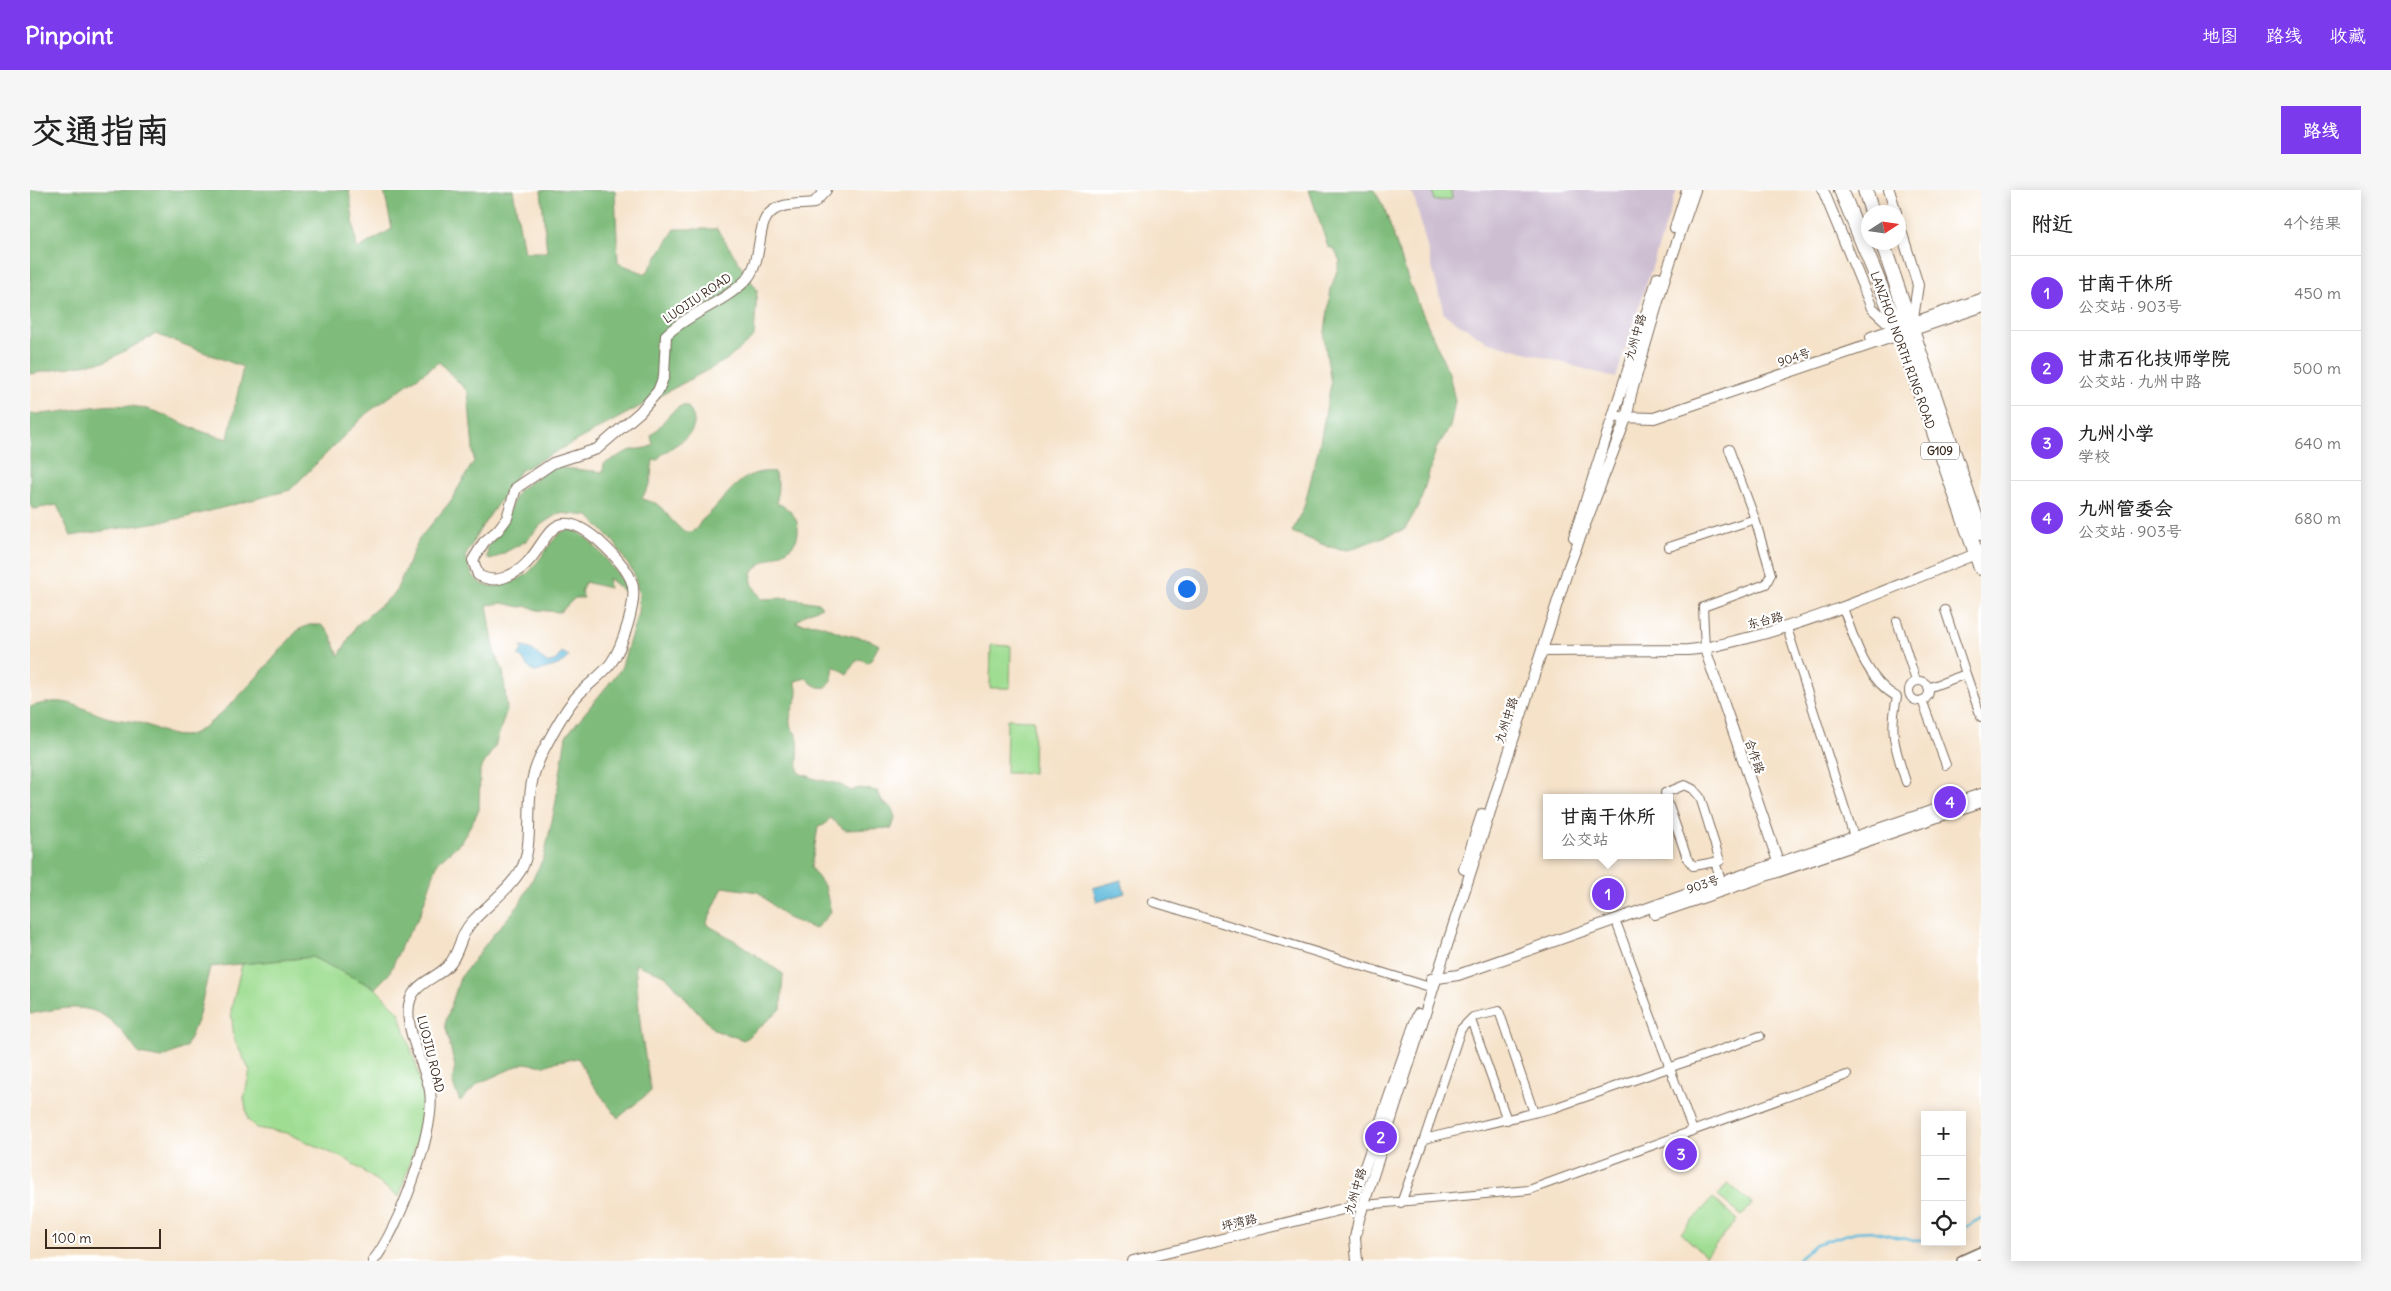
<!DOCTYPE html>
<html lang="zh">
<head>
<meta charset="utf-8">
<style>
  body { margin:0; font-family:Delius,"LXGW WenKai TC",sans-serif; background:#f6f6f6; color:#222 }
  .controls { position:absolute; right:15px; bottom:15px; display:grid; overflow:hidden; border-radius:0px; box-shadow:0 2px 12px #0003 }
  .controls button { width:45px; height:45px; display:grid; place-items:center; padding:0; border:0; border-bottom:1px solid #e0e0e0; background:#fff; color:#222; font:25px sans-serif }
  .compass { position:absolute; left:1831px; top:15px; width:45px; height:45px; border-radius:50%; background:#fff; box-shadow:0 2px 12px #0003; rotate:78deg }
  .scale { position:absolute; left:15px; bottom:12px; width:116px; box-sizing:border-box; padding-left:5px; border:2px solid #3b2a1e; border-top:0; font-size:14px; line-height:18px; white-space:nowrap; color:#3b2a1e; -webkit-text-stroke:4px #fff; paint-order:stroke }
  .you { position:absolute; left:1156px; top:398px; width:18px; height:18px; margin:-12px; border:4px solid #fff; border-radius:50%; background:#1a73e8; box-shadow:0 0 0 8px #1a73e833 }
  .badge { display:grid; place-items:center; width:32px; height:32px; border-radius:50%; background:#7c3aed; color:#fff; font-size:16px; font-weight:700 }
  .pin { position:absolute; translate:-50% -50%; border:2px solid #fff; box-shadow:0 1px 5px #0006 }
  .popup { position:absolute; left:1513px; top:604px; width:130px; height:65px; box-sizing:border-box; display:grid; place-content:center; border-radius:0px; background:#fff; filter:drop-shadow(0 1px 4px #0005); font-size:16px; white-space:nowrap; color:#767676 }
  .popup b { font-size:19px; color:#222 }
  .popup::after { content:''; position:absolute; left:50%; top:100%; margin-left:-10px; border:10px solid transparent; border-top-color:#fff }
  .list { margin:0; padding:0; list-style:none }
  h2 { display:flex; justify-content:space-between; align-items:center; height:65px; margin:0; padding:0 20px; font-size:21px }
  h2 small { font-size:16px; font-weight:400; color:#767676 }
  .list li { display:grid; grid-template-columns:32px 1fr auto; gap:15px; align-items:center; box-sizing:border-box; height:75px; padding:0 20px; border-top:1px solid #e0e0e0 }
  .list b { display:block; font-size:19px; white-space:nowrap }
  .list p { margin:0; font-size:16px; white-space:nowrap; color:#767676 }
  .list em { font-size:16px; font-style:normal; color:#767676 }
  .icon { flex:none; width:28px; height:28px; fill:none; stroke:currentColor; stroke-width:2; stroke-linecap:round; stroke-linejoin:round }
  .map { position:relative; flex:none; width:1951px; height:1071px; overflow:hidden; border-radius:0px }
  header { display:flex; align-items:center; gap:30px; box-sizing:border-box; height:70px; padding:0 25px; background:#7c3aed; color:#fff }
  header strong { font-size:24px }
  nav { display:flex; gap:28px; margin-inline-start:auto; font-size:18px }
  .intro { display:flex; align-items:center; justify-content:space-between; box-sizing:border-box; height:120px; padding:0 30px }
  h1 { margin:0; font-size:35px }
  .button { padding:12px 22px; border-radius:0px; background:#7c3aed; color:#fff; font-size:18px; font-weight:700 }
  main { display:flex; gap:30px; padding:0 30px }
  aside { flex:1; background:#fff; border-radius:0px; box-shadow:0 2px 12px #0003 }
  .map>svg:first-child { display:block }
  .industrial { fill:#cdbed2 }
  .green { fill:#9fdd92; stroke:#6d8458 }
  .forest { fill:#7fbc7c; stroke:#5d734d }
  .water { fill:#5ebadc; stroke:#4c727d }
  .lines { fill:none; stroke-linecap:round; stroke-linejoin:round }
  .stream { stroke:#5ebadc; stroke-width:2.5 }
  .minor-casing { stroke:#7c6a5a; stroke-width:10 }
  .tertiary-casing { stroke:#7c6a5a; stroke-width:12 }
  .secondary-casing { stroke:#7c6a5a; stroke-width:14 }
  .trunk-casing { stroke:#7c6a5a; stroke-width:16 }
  .minor { stroke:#fff; stroke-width:8 }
  .tertiary { stroke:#fff; stroke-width:10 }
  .secondary { stroke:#fff; stroke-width:11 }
  .trunk { stroke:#fff; stroke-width:14 }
  .labels { text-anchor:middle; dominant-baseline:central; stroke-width:4.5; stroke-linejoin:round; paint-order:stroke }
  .shield { fill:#fff; stroke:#766a62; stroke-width:1 }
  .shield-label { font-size:11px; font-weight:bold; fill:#3b2a1e }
  .street-label { font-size:12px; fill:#3b2a1e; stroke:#fff }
</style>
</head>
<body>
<header>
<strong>Pinpoint</strong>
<nav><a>地图</a><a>路线</a><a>收藏</a></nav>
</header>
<div class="intro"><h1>交通指南</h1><a class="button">路线</a></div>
<main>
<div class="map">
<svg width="1951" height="1071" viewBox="0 0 1951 1071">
  <rect width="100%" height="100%" fill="#fff"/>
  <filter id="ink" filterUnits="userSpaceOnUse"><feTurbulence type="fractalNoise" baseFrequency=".02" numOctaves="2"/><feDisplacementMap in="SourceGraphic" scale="10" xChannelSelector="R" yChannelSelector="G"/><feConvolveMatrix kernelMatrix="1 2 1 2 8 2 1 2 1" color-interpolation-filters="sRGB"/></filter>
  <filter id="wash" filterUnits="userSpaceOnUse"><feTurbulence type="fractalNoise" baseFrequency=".0096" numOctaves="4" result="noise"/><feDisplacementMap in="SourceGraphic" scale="20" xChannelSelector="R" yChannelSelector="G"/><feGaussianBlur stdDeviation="1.12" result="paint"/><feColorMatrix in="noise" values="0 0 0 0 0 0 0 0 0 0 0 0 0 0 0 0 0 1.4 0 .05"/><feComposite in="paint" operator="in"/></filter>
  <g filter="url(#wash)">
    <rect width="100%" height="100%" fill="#f5e2c9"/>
    <path class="industrial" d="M1379,0H1647L1586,188L1456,151L1414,124L1384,6Z"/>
    <path class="green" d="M1403,0H1421L1422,9L1404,11Z
      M961,455L981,456L980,498H960Z
      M977,529L1004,530L1003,583H976Z
      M282,767L345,798L369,822L387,878L395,913L387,950L369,1007L319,971L257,943L226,938L218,930L214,908L220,881L204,849L201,820L212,774Z
      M1698,993L1722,1014L1712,1026L1688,1006Z
      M1683,1008L1707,1030L1676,1066L1651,1043Z"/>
    <path class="forest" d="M0,0H319L327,59L362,39L354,0H483L494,62H517L511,0H585L588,73L616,84L645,39H687L727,100L724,147L698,169L490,281L449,341L435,367C438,374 441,384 447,390C461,405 492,391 502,379C525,353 532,317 568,360C579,373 593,387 597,404L578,388L579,398L555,392L551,402L554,408H545L530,422L507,420L498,416L490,417L473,413L457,415L465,464L473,480L477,519L465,556L450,580L449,620L431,652L408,672L389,727L373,752L359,784L345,798L282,767L180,777L168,828L156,857L132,868L109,864C74,814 58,812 0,824V517C34,506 41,514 73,526C84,530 95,530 106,532C122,535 138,547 154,546C183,544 247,463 268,440L279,435H291L300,443L309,466L326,436L365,403L389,349L420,312L444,271L438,202L409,172L337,223L260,300L153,328L41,346L27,315L4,319L0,315V224C34,225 66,212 100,216C125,218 146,231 168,240C178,244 188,246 198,249L213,177L126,144L76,171L0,184Z
      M1279,0H1344L1354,17L1380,95L1419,183L1425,211L1420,237L1406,259L1390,313L1375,339L1318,360L1299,357L1262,342L1274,317L1289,257L1301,194L1294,148L1301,99L1310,71L1304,59L1298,57Z
      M653,215L658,217C679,246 640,253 627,270H623L620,294L612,308C617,312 622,311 627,314C638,321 657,361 671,331C696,311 708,278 744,282L748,293L747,313C758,318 767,325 768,338C770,366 735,364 724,381C717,390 726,401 732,409L757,408L789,413L792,417L777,423L766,432C773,435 778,433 786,434C794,435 800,439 808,442C821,447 837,447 849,455L841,470L837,473L831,469L825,472L817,484L804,476L802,489L797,497C787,499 782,494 776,488L765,491C772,510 759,517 760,533C760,539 766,542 767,547C770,556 767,569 768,579L770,584C778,585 783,589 790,590C807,594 805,591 821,601L829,598L848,601L852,612L862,618L865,628L862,638L815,640L800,628L794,635L788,637L781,678L795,697L801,722L785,739L757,728L728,702L693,697L676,734L707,752L753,784L751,819L714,850L684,840L635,785L605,774L611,842L621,901L588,928L561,892L548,868L528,871L515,876L494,873L449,893L430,911L422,892L425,877L415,834L430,788L462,746L489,715L514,667L525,617L536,546L591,479L608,423L609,404L604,384L584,352L559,326L529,323L512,334L496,351L461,370L457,368L458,356L471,341L488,300L524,277L573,282L574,274C576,273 597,261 599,261C607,258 615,260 623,255L621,246C632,235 639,221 653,215Z"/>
    <path class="water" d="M491,457C505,458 507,465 517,473L526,470L532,462L539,466C534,472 529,475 522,477C504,481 505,489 492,468L488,466L492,460Z
      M1091,690L1095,703L1067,712L1063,698Z"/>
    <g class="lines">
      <path class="stream" d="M1932,1039L1951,1028
        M1766,1071L1786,1054L1825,1042L1841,1041L1884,1051L1895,1049"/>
    </g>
  </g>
  <g filter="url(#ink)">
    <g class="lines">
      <g class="minor-casing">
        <path id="minor" d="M1639,357L1725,329
          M1813,418C1825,450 1835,489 1867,507C1859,543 1865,558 1876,592
          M1867,431L1886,491
          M1757,438L1825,650
          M1675,459L1673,417L1736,394L1741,384L1725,329L1699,259
          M1936,484L1951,527
          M1879 501a10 10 0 1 1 20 0a10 10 0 1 1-20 0Z
          M1898,498L1936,484L1915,420
          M1892,510L1916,575
          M1636,608L1635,603L1655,595L1663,599L1670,607L1690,671L1663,676L1657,668L1639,616
          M1685,672L1693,696
          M1123,712L1403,798
          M1588,737L1663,941
          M1441,830L1477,930
          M1394,949L1431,839L1443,827L1469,821L1504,923
          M1371,1013L1394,949L1524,918L1730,846
          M1334,1015L1499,1000L1817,885"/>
      </g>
      <g class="tertiary-casing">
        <path id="tertiary" d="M1793,0L1842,118L1867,141
          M1859,0L1866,22
          M1868,31L1888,95L1882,135
          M1645,38L1657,0
          M1841,147L1951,109
          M1591,227L1624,228L1951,117
          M1544,347L1628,87
          M1675,459L1751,680
          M1512,461L1658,460C1679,459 1698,452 1718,448C1798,427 1874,392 1951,362
          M1434,679L1452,624
          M1625,724L1951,612
          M1401,789L1428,785L1692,692L1951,604
          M1321,1017L1388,824
          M343,1071C368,1041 406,940 400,901C396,875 363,822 387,799C397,788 412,785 421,772C430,760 430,745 441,733C457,715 478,701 491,680C503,658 497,623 501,598C503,580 511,564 520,548C528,533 538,515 550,503C560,493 573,484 581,473C592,458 608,410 602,393C598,379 580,361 569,351C513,303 520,368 480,385C468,391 460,391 448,385L443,370L454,352L468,340L477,328L486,298L523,273L567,259L610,222L628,201L634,186L636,145C659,123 693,113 715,91C734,72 725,37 740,23C752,12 769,15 784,13L796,0
          M1103,1071L1325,1016
          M1327,1071L1325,1048L1329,1029L1539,376L1597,226L1601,204L1635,87L1665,0"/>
      </g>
      <g class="secondary-casing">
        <path id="secondary" d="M1933,1071L1951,1063"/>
      </g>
      <g class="trunk-casing">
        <path id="trunk" d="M1811,0L1870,144L1951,378
          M1835,0L1842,22
          M1852,52L1951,343"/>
      </g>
      <use href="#minor" class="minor"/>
      <use href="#tertiary" class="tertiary"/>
      <use href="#secondary" class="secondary"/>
      <use href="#trunk" class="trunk"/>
    </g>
  </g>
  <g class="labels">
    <rect class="shield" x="1891" y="252.5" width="38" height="17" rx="4"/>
    <g class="shield-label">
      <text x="1910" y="261">G109</text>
    </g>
    <g class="street-label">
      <text transform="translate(667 108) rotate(-34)">LUOJIU ROAD</text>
      <text transform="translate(1605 147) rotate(-74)">九州中路</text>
      <text transform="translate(1873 160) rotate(70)">LANZHOU NORTH RING ROAD</text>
      <text transform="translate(1764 167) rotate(-19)">904号</text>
      <text transform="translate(1735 430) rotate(-14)">东台路</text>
      <text transform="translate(1476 530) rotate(-72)">九州中路</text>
      <text transform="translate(1725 566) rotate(71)">合作路</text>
      <text transform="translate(1673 694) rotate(-19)">903号</text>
      <text transform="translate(401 864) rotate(76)">LUOJIU ROAD</text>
      <text transform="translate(1325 1001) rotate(-73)">九州中路</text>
      <text transform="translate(1209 1032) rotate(-14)">坪湾路</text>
    </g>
  </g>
</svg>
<div class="controls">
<button>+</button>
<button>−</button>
<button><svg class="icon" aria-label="locate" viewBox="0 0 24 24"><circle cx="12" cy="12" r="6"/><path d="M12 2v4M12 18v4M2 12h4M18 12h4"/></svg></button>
</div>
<svg class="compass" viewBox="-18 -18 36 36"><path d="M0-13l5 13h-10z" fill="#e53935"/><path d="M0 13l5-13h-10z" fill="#767676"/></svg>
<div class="scale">100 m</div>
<div class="you"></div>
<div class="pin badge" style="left:1578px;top:704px">1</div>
<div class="popup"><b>甘南干休所</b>公交站</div>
<div class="pin badge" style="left:1351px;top:947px">2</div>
<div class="pin badge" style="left:1651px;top:964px">3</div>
<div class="pin badge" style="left:1920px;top:612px">4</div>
</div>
<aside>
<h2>附近<small>4个结果</small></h2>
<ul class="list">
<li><span class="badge">1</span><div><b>甘南干休所</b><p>公交站 · 903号</p></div><em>450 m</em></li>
<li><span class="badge">2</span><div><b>甘肃石化技师学院</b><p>公交站 · 九州中路</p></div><em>500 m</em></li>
<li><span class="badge">3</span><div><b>九州小学</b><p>学校</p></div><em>640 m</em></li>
<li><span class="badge">4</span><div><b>九州管委会</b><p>公交站 · 903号</p></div><em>680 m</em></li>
</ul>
</aside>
</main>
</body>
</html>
